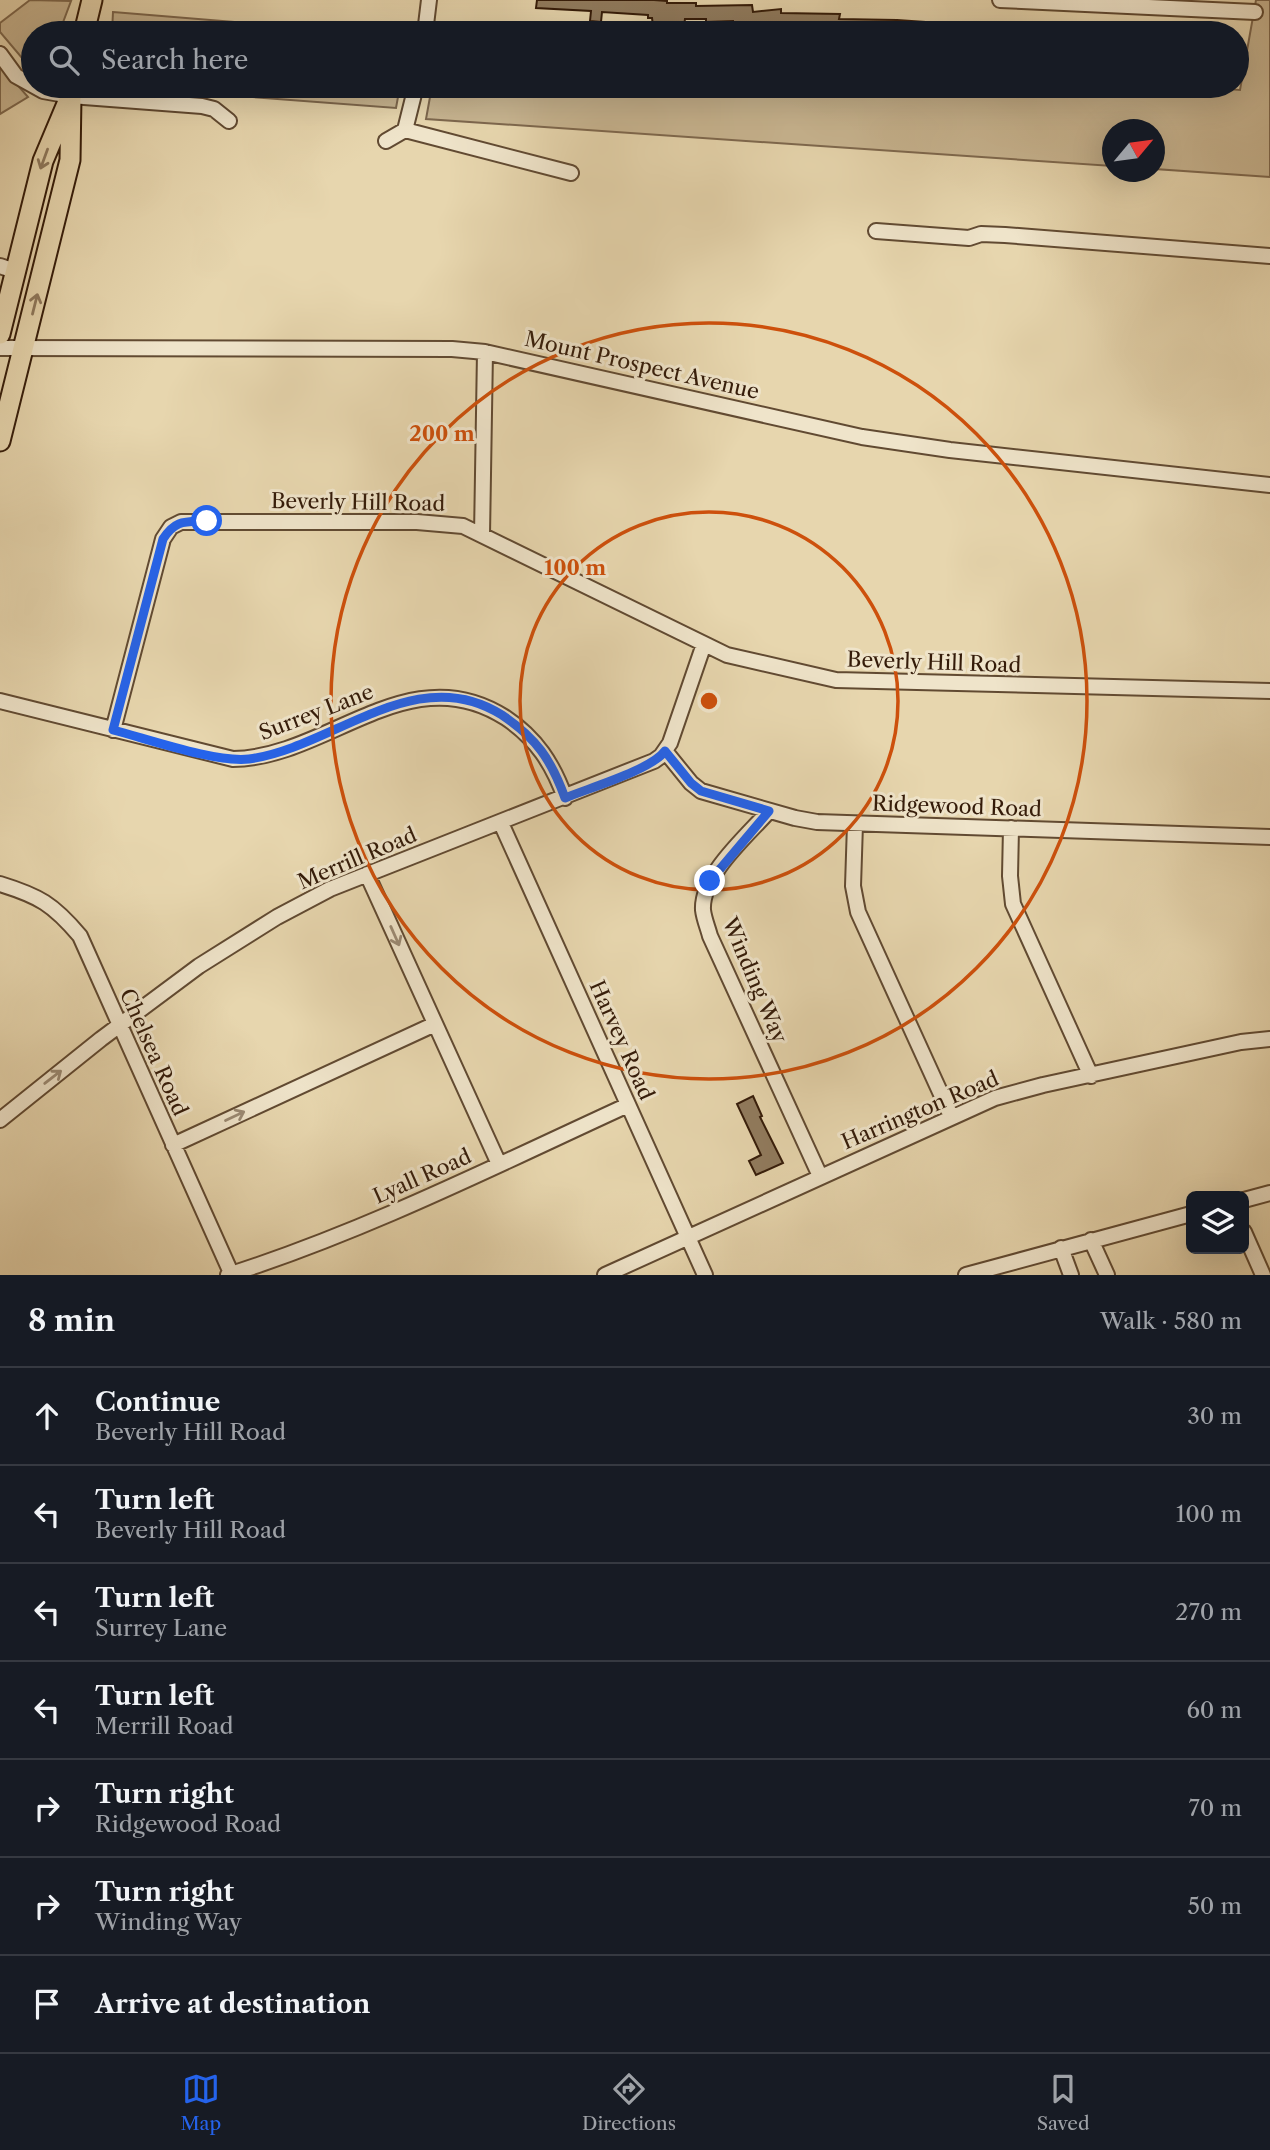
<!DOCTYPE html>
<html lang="en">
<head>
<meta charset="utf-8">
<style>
  body { margin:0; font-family:"Libre Caslon Text",serif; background:#242831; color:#f1f3f6 }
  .controls { position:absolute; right:21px; bottom:21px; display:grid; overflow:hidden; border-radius:10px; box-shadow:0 7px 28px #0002 }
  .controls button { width:63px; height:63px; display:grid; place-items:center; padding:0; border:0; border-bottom:2px solid #363941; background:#171b24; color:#f1f3f6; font:35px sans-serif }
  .compass { position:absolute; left:1102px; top:119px; width:63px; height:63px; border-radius:50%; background:#171b24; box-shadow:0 7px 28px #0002; rotate:61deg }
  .stop { position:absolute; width:21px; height:21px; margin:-16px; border:5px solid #2563eb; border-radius:50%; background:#fff }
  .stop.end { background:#2563eb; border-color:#fff; box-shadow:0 2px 7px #0008 }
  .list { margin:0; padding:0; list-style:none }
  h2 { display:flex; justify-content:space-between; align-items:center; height:91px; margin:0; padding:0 28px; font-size:30px }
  h2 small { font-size:23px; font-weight:400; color:#9ea1a6 }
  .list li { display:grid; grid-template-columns:46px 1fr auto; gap:21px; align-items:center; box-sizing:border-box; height:98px; padding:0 28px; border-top:2px solid #363941 }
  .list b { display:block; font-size:26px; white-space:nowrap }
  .list p { margin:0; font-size:23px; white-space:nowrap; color:#9ea1a6 }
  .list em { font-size:23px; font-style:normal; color:#9ea1a6 }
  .icon { flex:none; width:38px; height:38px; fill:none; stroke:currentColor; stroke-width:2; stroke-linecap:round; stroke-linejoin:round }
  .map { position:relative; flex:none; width:1270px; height:1275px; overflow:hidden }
  .search { position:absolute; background:#171b24; box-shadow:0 7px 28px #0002; left:21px; right:21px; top:21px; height:77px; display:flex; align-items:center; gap:18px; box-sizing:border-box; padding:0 24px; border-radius:38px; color:#9ea1a6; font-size:26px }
  .sheet { height:777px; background:#171b24 }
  nav { display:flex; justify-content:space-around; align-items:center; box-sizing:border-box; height:98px; border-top:2px solid #363941; background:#171b24; font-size:19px; color:#9ea1a6 }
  nav a { display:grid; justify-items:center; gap:4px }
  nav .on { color:#2563eb }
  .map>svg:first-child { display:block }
  .green { fill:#c9b692; stroke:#7e684e; stroke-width:2 }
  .building { fill:#917c5f; stroke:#341b09; stroke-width:2 }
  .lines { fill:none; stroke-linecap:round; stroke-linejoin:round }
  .minor-casing { stroke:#614a32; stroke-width:18 }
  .major-casing { stroke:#341b09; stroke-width:23 }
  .minor { stroke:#efe4ca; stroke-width:14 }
  .major { stroke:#e7d6ae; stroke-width:19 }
  .oneway { stroke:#8e785c }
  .oneway2 { stroke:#9b8a73 }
  .route { stroke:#2563eb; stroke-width:9 }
  .ring { fill:none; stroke:#cd500c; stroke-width:3.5 }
  .labels { text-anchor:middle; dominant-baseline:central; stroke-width:6; stroke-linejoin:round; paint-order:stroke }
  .street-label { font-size:21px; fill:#341b09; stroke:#efe4ca }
  .centre { fill:#cd500c; stroke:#efe4ca; stroke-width:3.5 }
  .ring-label { font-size:21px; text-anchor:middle; font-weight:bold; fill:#cd500c; stroke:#efe4ca; stroke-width:6; stroke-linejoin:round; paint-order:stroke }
</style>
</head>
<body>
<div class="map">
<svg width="1270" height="1275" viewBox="0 0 1270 1275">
  <rect width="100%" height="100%" fill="#e7d6ae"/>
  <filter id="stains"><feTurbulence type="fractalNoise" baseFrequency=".00286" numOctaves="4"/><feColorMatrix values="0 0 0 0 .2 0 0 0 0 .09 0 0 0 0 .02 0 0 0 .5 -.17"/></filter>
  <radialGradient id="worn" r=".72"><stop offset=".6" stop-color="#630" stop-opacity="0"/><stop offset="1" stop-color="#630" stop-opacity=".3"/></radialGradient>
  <path class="green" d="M30,0L71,1L59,33H33V71L0,32V23Z
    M1256,0H1270V177L1155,169L1154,130H1112V166L426,119L432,86H1184L1240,90Z
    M113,12L367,33H112Z
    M0,65L28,97L0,114Z
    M107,86H400L396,108Z"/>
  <path class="building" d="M537,0H654L667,1V3H696V6L752,5L753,12L781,9V13L840,14L839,19L897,20L925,22V26L954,23L955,33H854L821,31V28H792V25H733V21L706,22V19H685L684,26H668V33H654L652,18H648V15L602,12L601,22L590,21L591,11L536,8Z
    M753,1096L762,1116L760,1117L783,1163L756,1175L749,1161L761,1155L737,1104Z"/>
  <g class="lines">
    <g class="minor-casing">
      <path id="minor" d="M1000,0L1255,12
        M425,33L429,0
        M0,54L16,76L43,91L71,96L202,106L214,109L229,121
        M405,130L571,173
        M386,141L405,130L416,86
        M876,231L969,238L981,234L1005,235L1270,256
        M0,266L15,271
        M0,348L452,349L485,352L862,437L950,450L1270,485
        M482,535L485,352
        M0,701L233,759C328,758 409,655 506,718C536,738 553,764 565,798
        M113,730L163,539L171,527L181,522H417L463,526L727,655L836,680L1270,691
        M665,751L691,783L701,791L795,818L817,822L1270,837
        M769,811C747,836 701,875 703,910C704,919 708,928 710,936L820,1176
        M501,823L705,1275
        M855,824L853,886L858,912L951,1116
        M1011,828L1010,876L1013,904L1091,1076
        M367,874L499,1164
        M0,884C39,896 53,904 80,936L232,1275
        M0,1120L101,1039L199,966L277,917L330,889L654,761L661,756L670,743L704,644
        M173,1145L435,1024
        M1244,1200L1270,1193
        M1244,1232L1263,1275
        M1091,1240L1107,1275
        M1061,1248L1071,1275
        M228,1275C366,1231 497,1165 628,1105
        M605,1275L995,1098L1043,1085L1241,1042L1270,1039
        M966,1275L1191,1214"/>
    </g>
    <g class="major-casing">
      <path id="major" d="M84,33L92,0
        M0,334L43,161L67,104
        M0,441L70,160L71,96"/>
    </g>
    <use href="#minor" class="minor"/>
    <use href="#major" class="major"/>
  </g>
  <defs><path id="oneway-shaft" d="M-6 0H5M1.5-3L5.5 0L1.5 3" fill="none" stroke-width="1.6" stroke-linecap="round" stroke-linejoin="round" transform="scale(1.75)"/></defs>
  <g class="oneway">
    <use href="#oneway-shaft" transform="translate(44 159) rotate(110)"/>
    <use href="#oneway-shaft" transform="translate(35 304) rotate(-76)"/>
  </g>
  <g class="oneway2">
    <use href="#oneway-shaft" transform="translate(395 936) rotate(66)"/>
    <use href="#oneway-shaft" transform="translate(53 1077) rotate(-38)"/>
    <use href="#oneway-shaft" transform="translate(235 1116) rotate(-25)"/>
  </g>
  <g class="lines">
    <path class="route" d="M207,521C185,522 176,519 163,539L113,730C148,739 216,763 249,759C333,748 416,660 502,715C536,738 551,759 565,798C589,788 651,770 665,751L691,783L701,791L769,811L710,881"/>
  </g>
  <g class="ring">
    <circle cx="709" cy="701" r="189"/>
    <circle cx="709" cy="701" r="378"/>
  </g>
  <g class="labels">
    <g class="street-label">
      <text transform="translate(642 365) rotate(13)">Mount Prospect Avenue</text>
      <text transform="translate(358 502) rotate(1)">Beverly Hill Road</text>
      <text transform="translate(934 662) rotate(2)">Beverly Hill Road</text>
      <text transform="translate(316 712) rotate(-21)">Surrey Lane</text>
      <text transform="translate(957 806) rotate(2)">Ridgewood Road</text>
      <text transform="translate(357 858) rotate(-23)">Merrill Road</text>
      <text transform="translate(755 980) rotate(67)">Winding Way</text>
      <text transform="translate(622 1040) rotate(66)">Harvey Road</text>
      <text transform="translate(154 1052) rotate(66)">Chelsea Road</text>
      <text transform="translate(920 1110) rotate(-23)">Harrington Road</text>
      <text transform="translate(422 1176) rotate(-24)">Lyall Road</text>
    </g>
  </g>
  <circle cx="709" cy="701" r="10" class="centre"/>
  <g class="ring-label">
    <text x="442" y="441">200 m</text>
    <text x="575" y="575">100 m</text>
  </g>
  <rect width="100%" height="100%" filter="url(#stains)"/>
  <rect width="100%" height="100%" fill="url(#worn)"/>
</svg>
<div class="controls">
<button><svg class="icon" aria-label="layers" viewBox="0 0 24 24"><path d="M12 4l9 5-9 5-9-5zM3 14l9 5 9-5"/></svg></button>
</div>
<svg class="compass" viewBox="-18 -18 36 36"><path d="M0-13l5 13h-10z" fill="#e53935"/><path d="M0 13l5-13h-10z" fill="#9ea1a6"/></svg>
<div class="stop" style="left:207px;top:521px"></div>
<div class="stop end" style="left:710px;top:881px"></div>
<div class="search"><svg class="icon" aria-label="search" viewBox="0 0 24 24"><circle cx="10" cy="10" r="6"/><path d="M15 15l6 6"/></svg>Search here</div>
</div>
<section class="sheet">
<h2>8 min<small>Walk · 580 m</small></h2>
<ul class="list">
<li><svg class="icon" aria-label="ahead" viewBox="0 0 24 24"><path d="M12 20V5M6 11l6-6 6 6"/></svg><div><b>Continue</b><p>Beverly Hill Road</p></div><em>30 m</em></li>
<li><svg class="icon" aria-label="left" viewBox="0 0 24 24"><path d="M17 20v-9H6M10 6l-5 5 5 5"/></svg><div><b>Turn left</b><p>Beverly Hill Road</p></div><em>100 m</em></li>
<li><svg class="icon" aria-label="left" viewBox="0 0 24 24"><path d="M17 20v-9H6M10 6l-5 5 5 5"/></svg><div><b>Turn left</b><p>Surrey Lane</p></div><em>270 m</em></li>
<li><svg class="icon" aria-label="left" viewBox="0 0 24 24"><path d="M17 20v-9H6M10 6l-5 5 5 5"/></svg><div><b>Turn left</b><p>Merrill Road</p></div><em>60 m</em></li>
<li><svg class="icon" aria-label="right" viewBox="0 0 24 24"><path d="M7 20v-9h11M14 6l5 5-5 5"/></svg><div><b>Turn right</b><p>Ridgewood Road</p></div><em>70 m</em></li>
<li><svg class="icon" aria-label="right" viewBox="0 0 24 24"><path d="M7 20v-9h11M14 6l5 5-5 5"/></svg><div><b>Turn right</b><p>Winding Way</p></div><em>50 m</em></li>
<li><svg class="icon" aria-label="arrive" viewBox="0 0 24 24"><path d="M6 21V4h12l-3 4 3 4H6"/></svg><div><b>Arrive at destination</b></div></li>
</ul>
</section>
<nav>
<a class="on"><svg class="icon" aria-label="map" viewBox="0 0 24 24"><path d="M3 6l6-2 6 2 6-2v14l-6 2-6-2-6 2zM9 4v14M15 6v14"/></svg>Map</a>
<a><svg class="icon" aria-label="directions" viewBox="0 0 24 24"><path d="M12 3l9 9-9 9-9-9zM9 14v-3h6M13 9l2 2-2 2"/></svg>Directions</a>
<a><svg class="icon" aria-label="saved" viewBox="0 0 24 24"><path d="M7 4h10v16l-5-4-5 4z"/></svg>Saved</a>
</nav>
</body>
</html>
